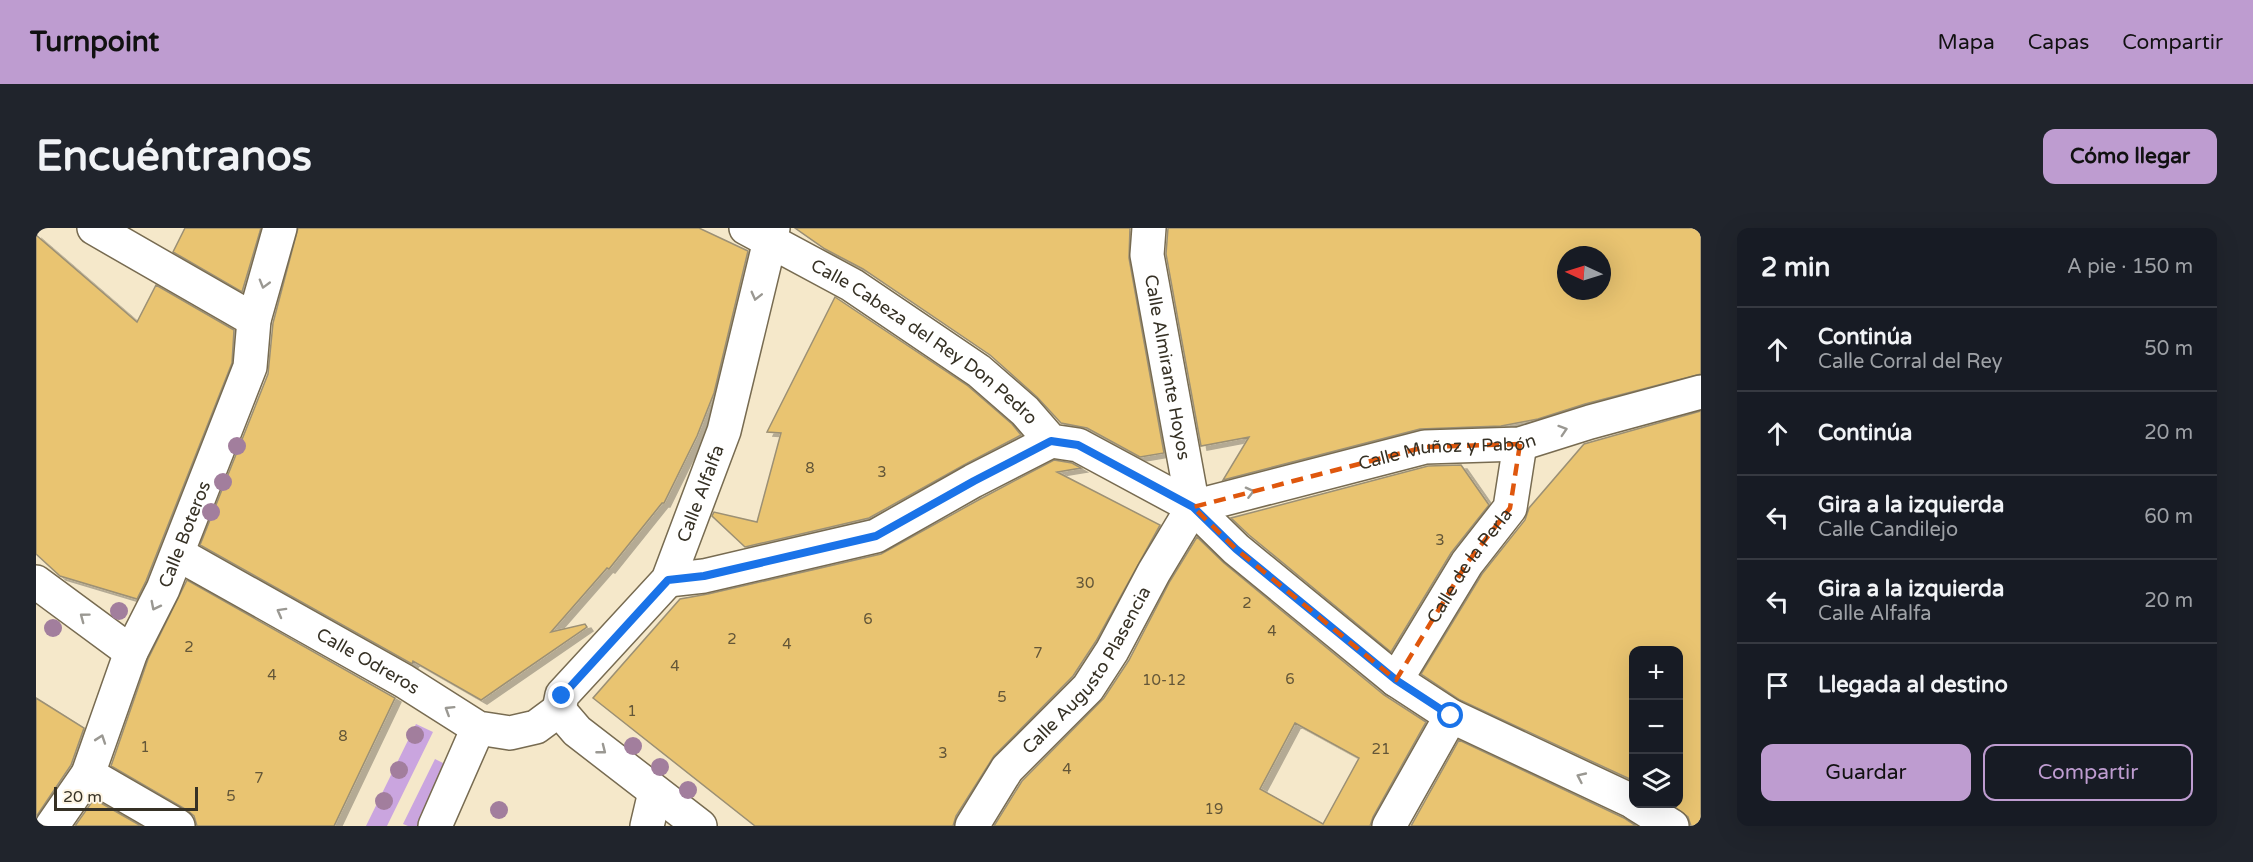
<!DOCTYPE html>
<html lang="es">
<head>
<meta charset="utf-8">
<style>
  body { margin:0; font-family:"Varela Round",sans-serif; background:#20242c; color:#f1f3f6 }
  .controls { position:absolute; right:18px; bottom:18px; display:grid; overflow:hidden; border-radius:12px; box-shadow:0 6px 24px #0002 }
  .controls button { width:54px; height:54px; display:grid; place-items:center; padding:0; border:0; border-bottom:2px solid #363941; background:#171b24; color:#f1f3f6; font:30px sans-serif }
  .compass { position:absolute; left:1521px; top:18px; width:54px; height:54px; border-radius:50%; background:#171b24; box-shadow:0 6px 24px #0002; rotate:274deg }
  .scale { position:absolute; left:18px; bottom:15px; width:144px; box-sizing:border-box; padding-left:6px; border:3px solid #363125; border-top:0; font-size:16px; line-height:21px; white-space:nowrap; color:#363125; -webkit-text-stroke:4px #fef5e4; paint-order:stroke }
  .stop { position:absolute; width:18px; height:18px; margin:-14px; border:4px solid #1a73e8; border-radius:50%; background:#fff }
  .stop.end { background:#1a73e8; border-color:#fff; box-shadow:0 2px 6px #0008 }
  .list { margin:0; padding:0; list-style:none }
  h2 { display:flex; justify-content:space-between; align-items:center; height:78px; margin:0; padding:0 24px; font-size:26px }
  h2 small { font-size:20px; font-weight:400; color:#9ea1a6 }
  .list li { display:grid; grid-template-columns:39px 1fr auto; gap:18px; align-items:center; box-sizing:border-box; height:84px; padding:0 24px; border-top:2px solid #363941 }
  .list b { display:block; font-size:22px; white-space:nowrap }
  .list p { margin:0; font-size:20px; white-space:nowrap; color:#9ea1a6 }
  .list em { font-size:20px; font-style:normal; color:#9ea1a6 }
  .actions { display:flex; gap:12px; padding:18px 24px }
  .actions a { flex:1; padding:14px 0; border:2px solid #be9cd0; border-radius:12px; text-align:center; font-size:21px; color:#be9cd0 }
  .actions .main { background:#be9cd0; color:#111 }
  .icon { flex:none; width:33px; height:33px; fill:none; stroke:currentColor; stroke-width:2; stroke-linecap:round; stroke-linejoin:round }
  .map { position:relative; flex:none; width:1665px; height:598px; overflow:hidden; border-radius:12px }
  header { display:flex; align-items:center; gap:36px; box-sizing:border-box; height:84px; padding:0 30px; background:#be9cd0; color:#111 }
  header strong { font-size:28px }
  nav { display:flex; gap:33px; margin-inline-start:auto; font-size:21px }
  .intro { display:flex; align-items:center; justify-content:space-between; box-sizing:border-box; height:144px; padding:0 36px }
  h1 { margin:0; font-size:42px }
  .button { padding:15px 27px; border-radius:12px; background:#be9cd0; color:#111; font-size:21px; font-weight:700 }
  main { display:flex; gap:36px; padding:0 36px }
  aside { flex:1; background:#171b24; border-radius:12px; box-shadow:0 6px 24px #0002 }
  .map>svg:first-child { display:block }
  .green { fill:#caa5df }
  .building { fill:#e9c471; stroke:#9c9074; stroke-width:1.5; fill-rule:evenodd; filter:url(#shadow) }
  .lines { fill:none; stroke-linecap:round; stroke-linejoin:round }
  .street-casing { stroke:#776b51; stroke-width:36 }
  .street { stroke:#fff; stroke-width:33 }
  .tree { fill:#a27e9d }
  .oneway { stroke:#9a9892 }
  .route { stroke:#1a73e8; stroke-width:8 }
  .marked { fill:none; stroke:#df570d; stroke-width:4.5; stroke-dasharray:12 8; stroke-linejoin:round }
  .labels { text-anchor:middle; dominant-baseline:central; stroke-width:6; stroke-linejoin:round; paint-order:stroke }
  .number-label { font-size:15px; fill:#635638 }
  .street-label { font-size:18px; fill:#363125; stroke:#fef5e4 }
</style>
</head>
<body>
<header>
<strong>Turnpoint</strong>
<nav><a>Mapa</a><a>Capas</a><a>Compartir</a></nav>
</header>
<div class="intro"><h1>Encuéntranos</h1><a class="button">Cómo llegar</a></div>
<main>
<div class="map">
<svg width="1665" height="598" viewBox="0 0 1665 598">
  <defs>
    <filter id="shadow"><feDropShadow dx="6" dy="4" stdDeviation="0" flood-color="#0004"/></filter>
  </defs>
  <rect width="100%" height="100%" fill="#f5e8ca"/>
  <path class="green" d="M380,496L397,504L351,598H330Z
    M399,531L431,547L406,598H372L367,596Z"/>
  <path class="building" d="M149,0H225L206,64L137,24Z
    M262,0H663L712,23L678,165L661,208L628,275H626L573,341L571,340L515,404L549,396L551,399L445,472L377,433L376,436L164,317L232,146L237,95Z
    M759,0H1094L1093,30L1128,225L1104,229L1051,200L1025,195L1001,169L954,127L827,41L789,21Z
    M1132,0H1665V146L1549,176L1502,191L1465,198L1384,201L1187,252L1213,209L1165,218L1130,26ZM1530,27H1566V63H1530Z
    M0,7L101,94L120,57L198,102L196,135L110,353L101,371L24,348L0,326Z
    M799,69L932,158L976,196L985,207L928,237L833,290L709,319L676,288L678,284L721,294L745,205L731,204Z
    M1665,183V598H1655L1652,589L1635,576H1642V423H1598V553L1424,472L1385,446L1446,346L1489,292L1493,280L1548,216Z
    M1018,232L1036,235L1045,240L1021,244L1124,297L1060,413L1037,448L958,528L920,588L917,598H719L557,470L644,371L672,366L845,326L946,270Z
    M1425,237L1453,277L1415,325L1355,424L1213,307L1195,290L1392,238Z
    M1161,309L1188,335L1348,467L1390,494L1337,589L1334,598H958L986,553L1068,470L1093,432L1134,353ZM1259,495L1323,530L1287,596L1224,561Z
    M151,352L359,470L298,598H161L158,588L151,582L75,538L112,431Z
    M0,470L48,500L35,537L0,589Z
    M1423,512L1588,590L1600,598H1375Z
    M58,571L105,598H39Z"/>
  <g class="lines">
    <g class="street-casing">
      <g id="street">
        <path d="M58,0L218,92"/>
        <path id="s1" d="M710,0L816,57L943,143L989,183L1015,213L1042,217L1157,279L1200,321L1360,452L1415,488L1598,574"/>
        <path id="s2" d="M1113,0L1111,27L1157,279"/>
        <path id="s3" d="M1157,279L1389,219L1484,216L1554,194L1665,164"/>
        <path id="s4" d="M142,326L368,453L442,500L474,505L500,499L523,482"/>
        <path d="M632,352L668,348L840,308L937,253L1015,213"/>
        <path d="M0,354L95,424"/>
        <path id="s5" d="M1360,452L1431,335L1474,280L1484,216"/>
        <path id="s6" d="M523,482L526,467L632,352L688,203L737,0"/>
        <path d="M523,482L541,503L664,598"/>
        <path d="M52,546L142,598"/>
        <path d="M1600,576L1636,598"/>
        <path id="s7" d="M16,598L52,546L95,424L127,361L214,139L218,92L244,0"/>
        <path d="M399,598L442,500"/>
        <path d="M611,598L619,564"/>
        <path id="s8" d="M936,598L971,541L1052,460L1076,423L1118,344L1157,279"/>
        <path d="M1353,598L1415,488"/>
      </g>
    </g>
    <use href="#street" class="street"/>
  </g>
  <g class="tree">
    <circle cx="201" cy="218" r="9"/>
    <circle cx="187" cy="254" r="9"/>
    <circle cx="175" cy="284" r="9"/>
    <circle cx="83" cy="383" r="9"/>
    <circle cx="17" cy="400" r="9"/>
    <circle cx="379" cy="507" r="9"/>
    <circle cx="597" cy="518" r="9"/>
    <circle cx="624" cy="539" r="9"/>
    <circle cx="363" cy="542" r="9"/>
    <circle cx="652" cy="562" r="9"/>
    <circle cx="348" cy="573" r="9"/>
    <circle cx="463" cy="582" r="9"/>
  </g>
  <defs><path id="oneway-chevron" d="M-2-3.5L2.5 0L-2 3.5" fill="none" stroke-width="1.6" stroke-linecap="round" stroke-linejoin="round" transform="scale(1.5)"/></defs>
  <g class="oneway">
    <use href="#oneway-chevron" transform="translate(228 56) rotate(106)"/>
    <use href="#oneway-chevron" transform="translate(720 68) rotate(104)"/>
    <use href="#oneway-chevron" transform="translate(1527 202) rotate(-18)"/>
    <use href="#oneway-chevron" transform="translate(1214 264) rotate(-14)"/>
    <use href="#oneway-chevron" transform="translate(119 378) rotate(117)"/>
    <use href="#oneway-chevron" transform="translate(245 384) rotate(-151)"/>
    <use href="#oneway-chevron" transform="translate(48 389) rotate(-143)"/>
    <use href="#oneway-chevron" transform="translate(413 482) rotate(-148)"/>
    <use href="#oneway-chevron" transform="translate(65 511) rotate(-71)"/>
    <use href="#oneway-chevron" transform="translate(566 522) rotate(38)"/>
    <use href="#oneway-chevron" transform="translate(1545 549) rotate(-155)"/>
  </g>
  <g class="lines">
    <path class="route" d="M526,468L632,352L668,348L840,308L938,253L1015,213L1042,217L1157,279L1200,321L1360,452L1415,488"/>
  </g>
  <path class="marked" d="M1484,216L1474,280L1431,335L1360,452L1200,321L1157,279L1389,219Z"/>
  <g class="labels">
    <g class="number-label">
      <text x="774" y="240">8</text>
      <text x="846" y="244">3</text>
      <text x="1404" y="312">3</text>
      <text x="1049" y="355">30</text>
      <text x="1211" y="375">2</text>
      <text x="832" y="391">6</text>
      <text x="1236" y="403">4</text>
      <text x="696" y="411">2</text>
      <text x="751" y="416">4</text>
      <text x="153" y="419">2</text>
      <text x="1002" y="425">7</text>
      <text x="639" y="438">4</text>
      <text x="236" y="447">4</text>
      <text x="1254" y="451">6</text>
      <text x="1128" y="452">10-12</text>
      <text x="966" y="469">5</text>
      <text x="596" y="483">1</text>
      <text x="307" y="508">8</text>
      <text x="109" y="519">1</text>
      <text x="1345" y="521">21</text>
      <text x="907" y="525">3</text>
      <text x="1031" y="541">4</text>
      <text x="223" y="550">7</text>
      <text x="195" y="568">5</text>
      <text x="1178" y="581">19</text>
    </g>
    <g class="street-label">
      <text stroke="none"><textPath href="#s1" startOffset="212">Calle Cabeza del Rey Don Pedro</textPath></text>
      <text stroke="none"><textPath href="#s2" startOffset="141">Calle Almirante Hoyos</textPath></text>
      <text stroke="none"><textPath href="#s3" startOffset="261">Calle Muñoz y Pabón</textPath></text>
      <text stroke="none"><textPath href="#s6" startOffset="264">Calle Alfalfa</textPath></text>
      <text stroke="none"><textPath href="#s7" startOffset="322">Calle Boteros</textPath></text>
      <text stroke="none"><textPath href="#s5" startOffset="136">Calle de la Perla</textPath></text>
      <text stroke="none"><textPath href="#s4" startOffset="218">Calle Odreros</textPath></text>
      <text stroke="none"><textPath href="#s8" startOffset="195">Calle Augusto Plasencia</textPath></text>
    </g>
  </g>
</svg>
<div class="controls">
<button>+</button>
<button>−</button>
<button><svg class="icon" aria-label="layers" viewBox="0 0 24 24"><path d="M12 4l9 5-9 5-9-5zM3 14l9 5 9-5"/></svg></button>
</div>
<svg class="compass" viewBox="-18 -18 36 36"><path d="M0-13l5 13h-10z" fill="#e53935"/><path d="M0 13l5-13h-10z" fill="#9ea1a6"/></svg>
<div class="scale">20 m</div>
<div class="stop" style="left:1415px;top:488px"></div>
<div class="stop end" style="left:526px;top:468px"></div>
</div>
<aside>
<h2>2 min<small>A pie · 150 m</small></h2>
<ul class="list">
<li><svg class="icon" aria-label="ahead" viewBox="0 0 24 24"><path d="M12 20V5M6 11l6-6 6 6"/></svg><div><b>Continúa</b><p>Calle Corral del Rey</p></div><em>50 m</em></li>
<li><svg class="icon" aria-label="ahead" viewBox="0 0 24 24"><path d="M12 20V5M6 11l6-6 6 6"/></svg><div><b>Continúa</b></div><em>20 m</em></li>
<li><svg class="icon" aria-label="left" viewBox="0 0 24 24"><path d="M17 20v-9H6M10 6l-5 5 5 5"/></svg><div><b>Gira a la izquierda</b><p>Calle Candilejo</p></div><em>60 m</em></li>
<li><svg class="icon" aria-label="left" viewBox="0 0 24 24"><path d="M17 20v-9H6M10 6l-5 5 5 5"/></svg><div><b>Gira a la izquierda</b><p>Calle Alfalfa</p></div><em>20 m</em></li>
<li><svg class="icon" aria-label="arrive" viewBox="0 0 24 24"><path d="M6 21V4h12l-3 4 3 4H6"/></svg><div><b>Llegada al destino</b></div></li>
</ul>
<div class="actions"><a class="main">Guardar</a><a>Compartir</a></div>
</aside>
</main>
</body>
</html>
